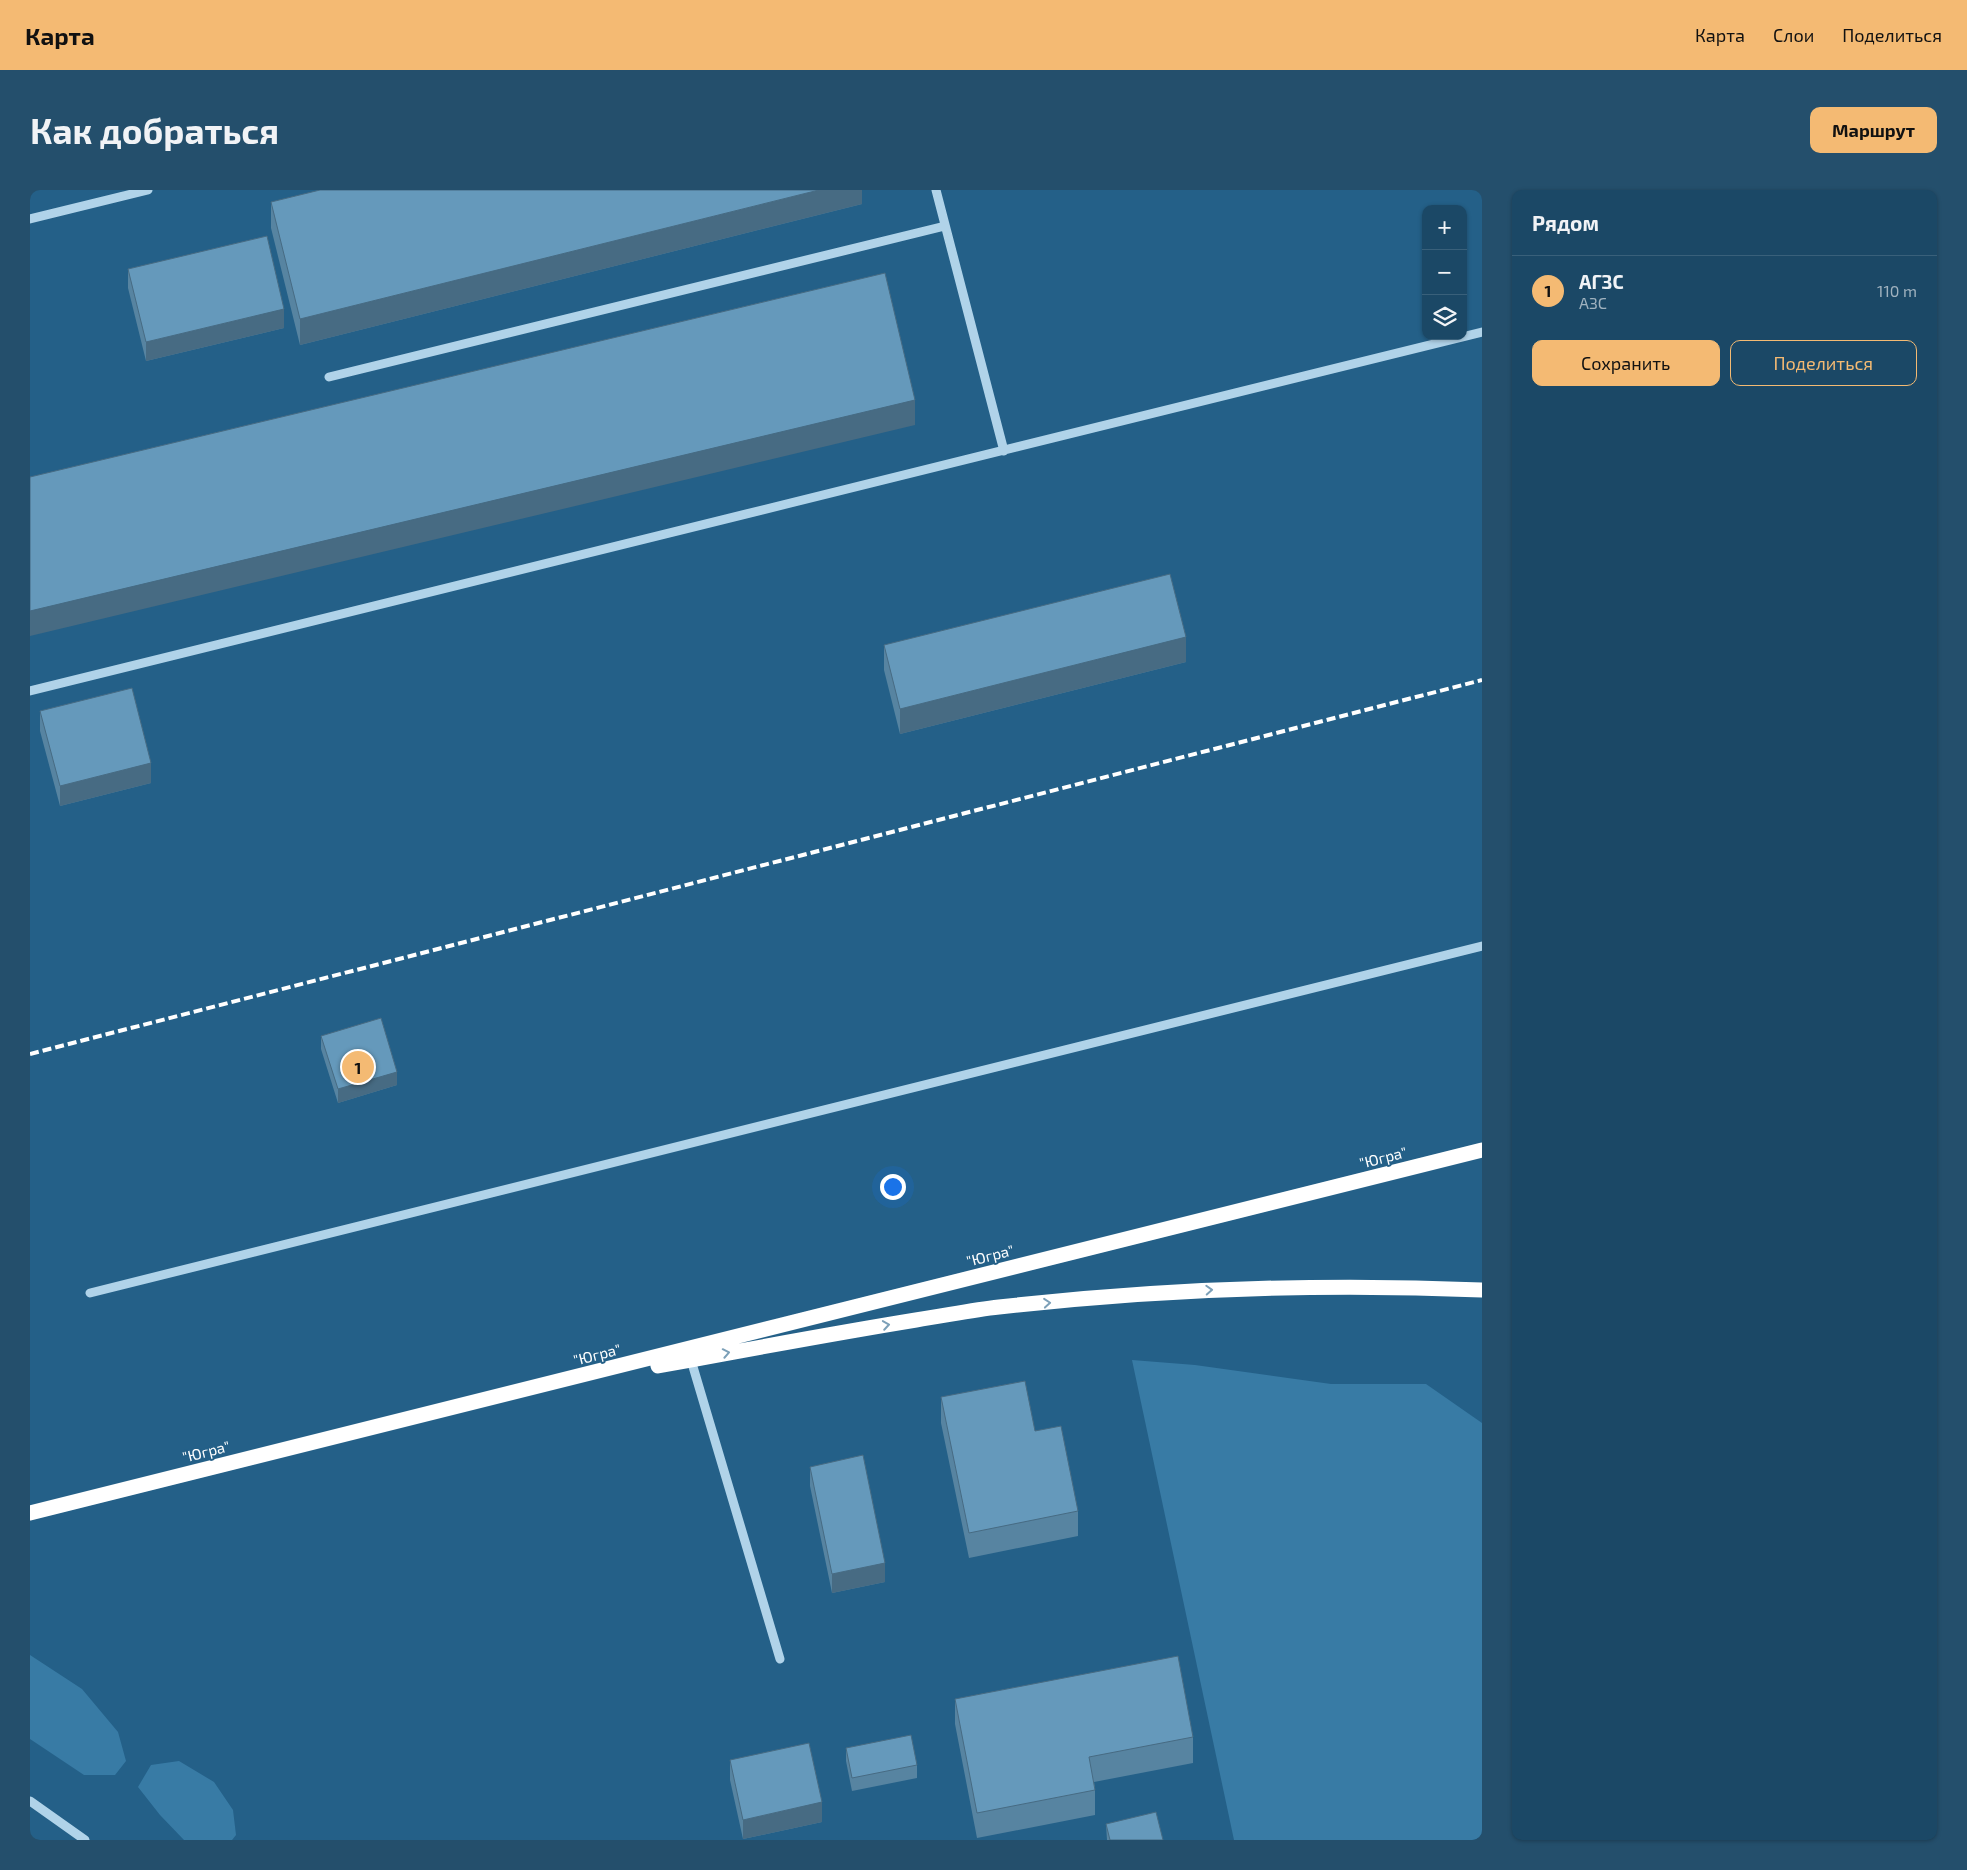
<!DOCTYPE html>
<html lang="ru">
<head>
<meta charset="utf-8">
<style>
  body { margin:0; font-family:"Exo 2",sans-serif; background:#244f6c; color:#f1f3f6 }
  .controls { position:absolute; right:15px; top:15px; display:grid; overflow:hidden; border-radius:10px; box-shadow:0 1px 4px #0004 }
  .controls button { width:45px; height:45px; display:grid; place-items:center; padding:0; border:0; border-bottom:1px solid #39607a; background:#1b4866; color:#f1f3f6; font:25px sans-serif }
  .you { position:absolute; left:862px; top:996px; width:18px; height:18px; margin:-12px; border:4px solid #fff; border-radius:50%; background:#1a73e8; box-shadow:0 0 0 8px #1a73e833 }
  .badge { display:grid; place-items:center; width:32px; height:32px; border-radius:50%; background:#f4ba73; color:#111; font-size:16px; font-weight:700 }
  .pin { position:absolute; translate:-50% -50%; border:2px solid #fff; box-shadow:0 1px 5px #0006 }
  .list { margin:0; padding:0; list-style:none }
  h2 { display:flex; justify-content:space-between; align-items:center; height:65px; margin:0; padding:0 20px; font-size:21px }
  h2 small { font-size:16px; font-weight:400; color:#a0b2bf }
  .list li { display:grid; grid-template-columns:32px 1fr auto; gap:15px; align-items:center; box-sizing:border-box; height:70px; padding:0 20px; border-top:1px solid #39607a }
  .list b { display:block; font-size:19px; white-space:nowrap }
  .list p { margin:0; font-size:16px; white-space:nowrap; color:#a0b2bf }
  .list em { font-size:16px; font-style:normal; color:#a0b2bf }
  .actions { display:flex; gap:10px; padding:15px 20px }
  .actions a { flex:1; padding:11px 0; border:1px solid #f4ba73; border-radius:10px; text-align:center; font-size:18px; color:#f4ba73 }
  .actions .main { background:#f4ba73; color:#111 }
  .icon { flex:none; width:28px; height:28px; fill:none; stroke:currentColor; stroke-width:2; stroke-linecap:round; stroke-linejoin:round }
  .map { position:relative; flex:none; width:1452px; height:1650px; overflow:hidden; border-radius:10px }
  header { display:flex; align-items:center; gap:30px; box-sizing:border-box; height:70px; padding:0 25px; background:#f4ba73; color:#111 }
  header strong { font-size:24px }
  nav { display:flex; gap:28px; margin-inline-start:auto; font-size:18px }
  .intro { display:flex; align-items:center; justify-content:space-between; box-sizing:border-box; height:120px; padding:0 30px }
  h1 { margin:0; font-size:35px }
  .button { padding:12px 22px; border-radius:10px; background:#f4ba73; color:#111; font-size:18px; font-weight:700 }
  main { display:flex; gap:30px; padding:0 30px }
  aside { flex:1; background:#1b4866; border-radius:10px; box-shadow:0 1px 4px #0004 }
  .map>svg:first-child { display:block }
  .green { fill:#387ba5 }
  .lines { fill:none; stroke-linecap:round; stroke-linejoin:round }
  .minor { stroke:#b0d3e9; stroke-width:9 }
  .highway { stroke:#fff; stroke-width:15 }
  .rail { stroke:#fff; stroke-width:4; stroke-dasharray:9 4; stroke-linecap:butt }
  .wall { fill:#5784a1 }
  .shaded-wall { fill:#476b83 }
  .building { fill:#6599bb; stroke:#476b83 }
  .oneway { stroke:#7ca0b8 }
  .labels { text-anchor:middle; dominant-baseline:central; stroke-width:4; stroke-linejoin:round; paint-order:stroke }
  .street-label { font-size:15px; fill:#fff; stroke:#246088 }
</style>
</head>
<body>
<header>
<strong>Карта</strong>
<nav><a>Карта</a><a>Слои</a><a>Поделиться</a></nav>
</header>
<div class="intro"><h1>Как добраться</h1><a class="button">Маршрут</a></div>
<main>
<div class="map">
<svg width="1452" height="1650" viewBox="0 0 1452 1650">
  <rect width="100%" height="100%" fill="#246088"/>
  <path class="green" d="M1102,1170L1165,1175L1301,1194H1396L1452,1233V1650H1204Z
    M0,1465L52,1499L88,1542L96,1571L85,1585H54L0,1549Z
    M149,1571L184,1592L203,1620L206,1645L202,1650H154L130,1625L108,1597L121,1575Z"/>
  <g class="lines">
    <path class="minor" d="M906,0L974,261
      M0,29L118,0
      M299,187L915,36
      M0,501L1452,142
      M60,1103L1452,756
      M661,1170L750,1469
      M0,1611L55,1650"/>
    <path class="highway" d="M628,1176C714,1160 800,1144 886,1130C914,1126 941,1120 969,1117C1129,1099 1291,1093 1452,1100
      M0,1323L1452,960"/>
    <path class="rail" d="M0,864L1452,490"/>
  </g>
  <path class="wall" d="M832,0V14L270,155L241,38V12Z
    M98,79L254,138L116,171L98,98Z
    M854,455L1156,472L870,544L854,480Z
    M10,521L121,593L30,616L10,541Z
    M291,846L367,895L308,913L291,859Z
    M911,1207L1005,1241L1048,1321V1346L939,1368L911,1233Z
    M780,1277L855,1392L802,1403L780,1296Z
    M925,1509L1163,1547V1573L1064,1592L1065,1600V1625L947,1648L925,1534Z
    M816,1558L887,1575V1588L822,1601L816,1571Z
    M700,1570L792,1632L713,1649L700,1590Z
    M1076,1634L1133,1650H1077Z"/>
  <path class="shaded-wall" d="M789,0H832V14L270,155V129Z
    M254,119V138L116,171V152Z
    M885,210V235L0,446V421Z
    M1156,447V472L870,544V519Z
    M121,573V593L30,616V596Z
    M367,882V895L308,913V899Z
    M855,1373V1392L802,1403V1384Z
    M792,1612V1632L713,1649V1630Z"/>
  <path class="building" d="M290,0H789L270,129L241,12Z
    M237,46L254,119L116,152L98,79Z
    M855,83L885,210L0,421V287Z
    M1140,384L1156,447L870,519L854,455Z
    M102,498L121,573L30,596L10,521Z
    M351,828L367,882L308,899L291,846Z
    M995,1191L1005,1241L1031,1236L1048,1321L939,1343L911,1207Z
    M833,1265L855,1373L802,1384L780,1277Z
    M1148,1466L1163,1547L1059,1567L1065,1600L947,1623L925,1509Z
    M881,1545L887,1575L822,1588L816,1558Z
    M779,1553L792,1612L713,1630L700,1570Z
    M1126,1622L1133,1650H1080L1076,1634Z"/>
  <defs><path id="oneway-chevron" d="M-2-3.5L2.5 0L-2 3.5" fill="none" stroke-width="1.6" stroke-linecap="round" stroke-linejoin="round" transform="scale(1.25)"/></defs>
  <g class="oneway">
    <use href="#oneway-chevron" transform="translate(1179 1100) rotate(-3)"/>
    <use href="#oneway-chevron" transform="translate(1017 1113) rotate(-5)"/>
    <use href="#oneway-chevron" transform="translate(856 1135) rotate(-9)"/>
    <use href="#oneway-chevron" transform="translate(696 1163) rotate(-11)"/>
  </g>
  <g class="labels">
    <g class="street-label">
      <text transform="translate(1353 967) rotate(-14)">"Югра"</text>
      <text transform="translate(960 1065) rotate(-14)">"Югра"</text>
      <text transform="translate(567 1164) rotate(-14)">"Югра"</text>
      <text transform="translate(176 1261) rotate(-14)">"Югра"</text>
    </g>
  </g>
</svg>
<div class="controls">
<button>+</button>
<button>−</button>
<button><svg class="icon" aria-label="layers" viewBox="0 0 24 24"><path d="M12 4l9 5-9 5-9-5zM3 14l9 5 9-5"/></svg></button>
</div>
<div class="you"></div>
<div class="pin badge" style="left:328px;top:877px">1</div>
</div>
<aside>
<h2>Рядом<small></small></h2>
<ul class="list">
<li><span class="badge">1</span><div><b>АГЗС</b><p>АЗС</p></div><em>110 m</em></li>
</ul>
<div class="actions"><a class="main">Сохранить</a><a>Поделиться</a></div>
</aside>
</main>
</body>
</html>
